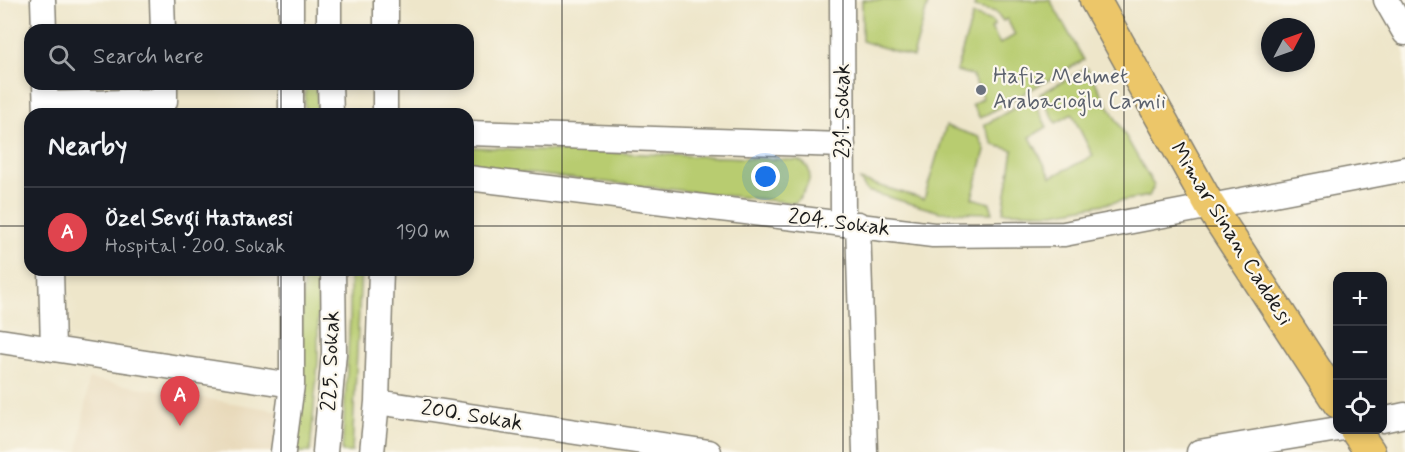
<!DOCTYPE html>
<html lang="en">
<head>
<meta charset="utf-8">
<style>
  body { margin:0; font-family:Mynerve,sans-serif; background:#20242c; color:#f1f3f6 }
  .controls { position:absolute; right:18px; bottom:18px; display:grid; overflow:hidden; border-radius:12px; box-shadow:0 3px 9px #0003 }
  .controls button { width:54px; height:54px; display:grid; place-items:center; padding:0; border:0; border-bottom:2px solid #363941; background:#171b24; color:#f1f3f6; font:30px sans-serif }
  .compass { position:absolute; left:1261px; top:18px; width:54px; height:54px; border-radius:50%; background:#171b24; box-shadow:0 3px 9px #0003; rotate:49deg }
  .you { position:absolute; left:766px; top:177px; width:21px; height:21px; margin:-15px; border:4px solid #fff; border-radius:50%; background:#1a73e8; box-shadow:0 0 0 9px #1a73e833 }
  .badge { display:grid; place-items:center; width:39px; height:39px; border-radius:50%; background:#0f766e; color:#fff; font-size:20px; font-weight:700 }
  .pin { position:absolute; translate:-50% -50px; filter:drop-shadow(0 2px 3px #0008) }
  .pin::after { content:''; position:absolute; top:32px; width:21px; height:18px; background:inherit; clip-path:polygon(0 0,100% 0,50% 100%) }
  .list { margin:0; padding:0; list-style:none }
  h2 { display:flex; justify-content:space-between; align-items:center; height:78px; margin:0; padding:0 24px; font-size:26px }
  h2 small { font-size:20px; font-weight:400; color:#9ea1a6 }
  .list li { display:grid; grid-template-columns:39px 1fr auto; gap:18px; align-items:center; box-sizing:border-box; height:90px; padding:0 24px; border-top:2px solid #363941 }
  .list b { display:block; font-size:22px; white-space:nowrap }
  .list p { margin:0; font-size:20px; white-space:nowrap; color:#9ea1a6 }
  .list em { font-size:20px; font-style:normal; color:#9ea1a6 }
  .icon { flex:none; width:33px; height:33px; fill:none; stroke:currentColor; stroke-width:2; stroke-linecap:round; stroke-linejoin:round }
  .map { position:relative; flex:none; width:1405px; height:452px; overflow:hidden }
  .search { position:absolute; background:#171b24; box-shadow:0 3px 9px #0003; left:24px; top:24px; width:450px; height:66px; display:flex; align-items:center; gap:15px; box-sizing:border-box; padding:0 21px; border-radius:18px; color:#9ea1a6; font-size:22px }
  .panel { position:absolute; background:#171b24; box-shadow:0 3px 9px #0003; left:24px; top:108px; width:450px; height:168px; border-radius:18px }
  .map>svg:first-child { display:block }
  .built { fill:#e8d9ba }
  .green { fill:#b8cc70; stroke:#6a7446; stroke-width:1.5 }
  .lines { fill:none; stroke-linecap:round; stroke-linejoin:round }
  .minor-casing { stroke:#858173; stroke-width:27 }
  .major-casing { stroke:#858173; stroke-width:33 }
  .minor { stroke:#fff; stroke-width:24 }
  .major { stroke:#ecc669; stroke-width:30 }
  .grid { fill:none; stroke:#1c1c1c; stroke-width:1.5; stroke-opacity:0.55 }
  .worship-dot { fill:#6b7280; stroke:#fbf7ec; stroke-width:2 }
  .labels { text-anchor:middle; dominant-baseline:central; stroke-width:4.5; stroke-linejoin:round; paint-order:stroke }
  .worship-label { font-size:22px; fill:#5b616d; stroke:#fbf7ec; text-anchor:start }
  .street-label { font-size:22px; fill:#1c1c1c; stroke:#fbf7ec }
</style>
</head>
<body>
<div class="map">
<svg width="1405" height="452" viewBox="0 0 1405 452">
  <rect width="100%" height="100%" fill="#fbf7ec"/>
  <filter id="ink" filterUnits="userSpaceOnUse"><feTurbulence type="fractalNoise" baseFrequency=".0167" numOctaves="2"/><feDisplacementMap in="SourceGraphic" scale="12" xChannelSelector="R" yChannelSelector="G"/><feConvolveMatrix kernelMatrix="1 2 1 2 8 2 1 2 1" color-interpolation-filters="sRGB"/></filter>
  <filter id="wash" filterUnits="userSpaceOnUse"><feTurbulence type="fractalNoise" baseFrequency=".008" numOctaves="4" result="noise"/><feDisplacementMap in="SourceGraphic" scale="24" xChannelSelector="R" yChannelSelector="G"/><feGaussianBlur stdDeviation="1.35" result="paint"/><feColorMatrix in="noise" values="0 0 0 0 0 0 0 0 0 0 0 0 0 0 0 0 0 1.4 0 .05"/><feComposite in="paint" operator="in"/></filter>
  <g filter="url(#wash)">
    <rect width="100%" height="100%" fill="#eee6ca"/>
    <path class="built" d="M89,379L280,411L273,452H78Z"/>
    <path class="green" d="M862,0H929L913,57L862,41Z
      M976,0H1050L1084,60L980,118L972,105L983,98L972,75L956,71L973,15L992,21L995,25L991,28L1000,44L1015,35L1007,19L1003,21L996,12L974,7Z
      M1087,68L1154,186L1149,196L1054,213L1003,212L1013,150L994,145L984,125L1032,98L1047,127L1030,137L1051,177L1093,156L1072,114L1056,123L1040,94Z
      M305,84H317V114H305Z
      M946,126L979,137L985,150L972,198L990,203L993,213L940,212L867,191L860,180L924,199Z
      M468,147L798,160C820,169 806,191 795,203L468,167Z
      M303,270H318V362L310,452H295L301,392Z
      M350,270H361L352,452H342L350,317Z"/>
  </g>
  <g filter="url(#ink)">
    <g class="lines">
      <g class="minor-casing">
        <path id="minor" d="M43,0L44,30
          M162,0L163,30
          M291,0V30
          M329,0V30
          M842,0L843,222
          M1386,0L1405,33
          M386,30V0
          M45,84L46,114
          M291,84V114
          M330,84L331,114
          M46,104L165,101V84
          M385,114V84
          M468,133L843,145
          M468,178L933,235L1064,234L1405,169
          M858,224L865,452
          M51,270L53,349
          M0,341L292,385
          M377,402L709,452
          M1382,420L1405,415
          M283,452L292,385V270
          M325,452L334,353L333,270
          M372,452L377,402L381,270
          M1199,452L1338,429"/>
      </g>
      <g class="major-casing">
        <path id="major" d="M1095,0L1210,206L1338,403
          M1355,430L1370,452"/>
      </g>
      <use href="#minor" class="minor"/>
      <use href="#major" class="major"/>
    </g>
  </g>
  <path class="grid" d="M281,0V30M562,0V452M843,0V452M1124,0V452M281,84V114M0,226H30M468,226H1405M281,270V452"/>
  <circle class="worship-dot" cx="981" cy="90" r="6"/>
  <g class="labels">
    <g class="worship-label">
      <text x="993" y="77">Hafız Mehmet<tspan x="993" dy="25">Arabacıoğlu Camii</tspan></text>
    </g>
    <g class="street-label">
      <text transform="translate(843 111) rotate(-90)">231. Sokak</text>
      <text transform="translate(839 223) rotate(7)">204. Sokak</text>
      <text transform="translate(1231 234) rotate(58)">Mimar Sinan Caddesi</text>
      <text transform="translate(331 361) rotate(-88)">225. Sokak</text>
      <text transform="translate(472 416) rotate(9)">200. Sokak</text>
    </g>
  </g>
</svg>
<div class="controls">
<button>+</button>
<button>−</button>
<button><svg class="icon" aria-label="locate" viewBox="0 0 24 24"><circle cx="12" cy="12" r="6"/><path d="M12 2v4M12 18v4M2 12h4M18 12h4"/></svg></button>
</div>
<svg class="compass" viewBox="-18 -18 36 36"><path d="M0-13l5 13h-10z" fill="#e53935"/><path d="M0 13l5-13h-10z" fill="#9ea1a6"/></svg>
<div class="you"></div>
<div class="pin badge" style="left:180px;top:426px;background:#e0444e">A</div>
<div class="search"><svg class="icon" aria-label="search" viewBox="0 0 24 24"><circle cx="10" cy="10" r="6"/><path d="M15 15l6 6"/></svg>Search here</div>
<section class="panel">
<h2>Nearby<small></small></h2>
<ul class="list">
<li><span class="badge" style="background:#e0444e">A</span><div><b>Özel Sevgi Hastanesi</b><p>Hospital · 200. Sokak</p></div><em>190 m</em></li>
</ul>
</section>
</div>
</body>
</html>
